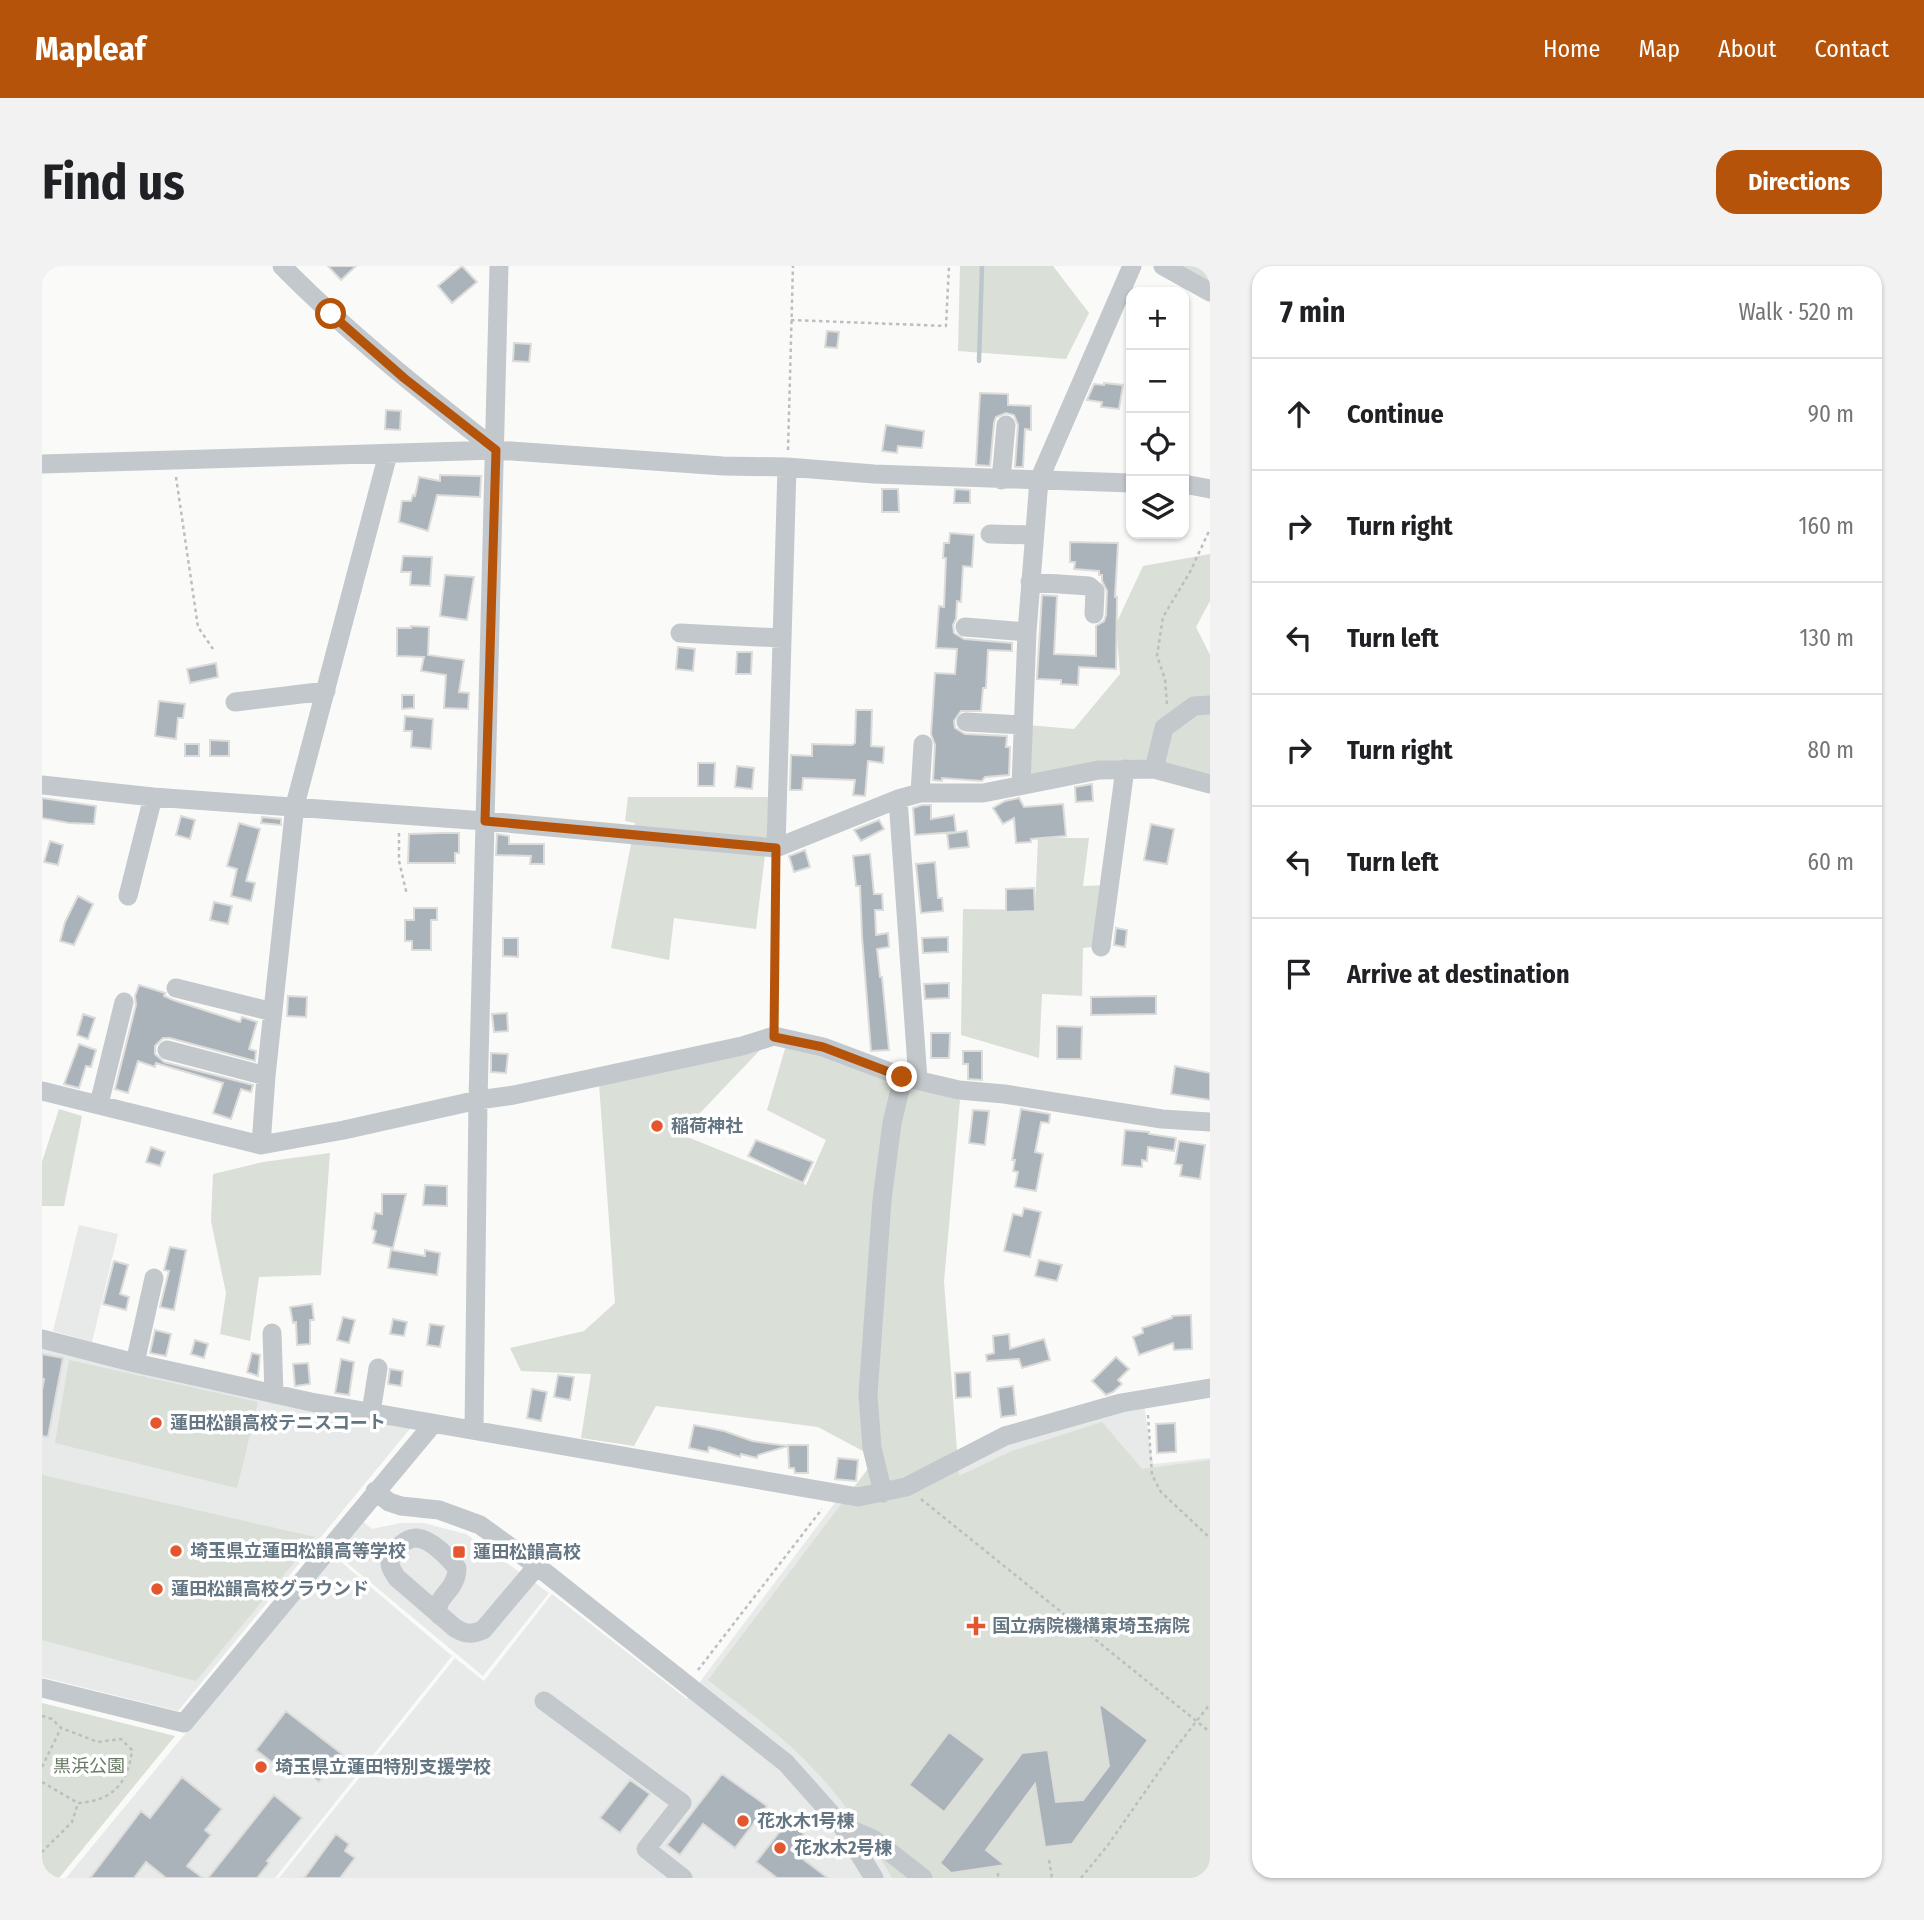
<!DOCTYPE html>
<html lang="en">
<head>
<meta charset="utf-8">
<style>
  body { margin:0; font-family:"Fira Sans Condensed","Noto Sans JP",sans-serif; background:#f2f2f2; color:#202124 }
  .controls { position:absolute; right:21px; top:21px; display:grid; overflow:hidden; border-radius:14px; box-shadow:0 2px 5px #0004 }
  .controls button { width:63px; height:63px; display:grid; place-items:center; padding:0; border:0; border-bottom:2px solid #e0e0e0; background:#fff; color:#202124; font:35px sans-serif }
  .stop { position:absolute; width:21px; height:21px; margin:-16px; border:5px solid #b45309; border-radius:50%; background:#fff }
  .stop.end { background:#b45309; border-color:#fff; box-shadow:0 2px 7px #0008 }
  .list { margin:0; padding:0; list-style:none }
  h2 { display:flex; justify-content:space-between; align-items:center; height:91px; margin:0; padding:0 28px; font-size:30px }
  h2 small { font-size:23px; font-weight:400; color:#757577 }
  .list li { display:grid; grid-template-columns:46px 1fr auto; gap:21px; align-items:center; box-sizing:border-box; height:112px; padding:0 28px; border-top:2px solid #e0e0e0 }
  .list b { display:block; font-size:26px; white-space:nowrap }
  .list em { font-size:23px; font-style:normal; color:#757577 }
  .icon { flex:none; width:38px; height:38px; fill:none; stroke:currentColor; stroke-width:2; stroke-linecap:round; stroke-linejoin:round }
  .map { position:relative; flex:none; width:1168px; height:1612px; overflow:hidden; border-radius:21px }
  header { display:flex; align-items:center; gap:42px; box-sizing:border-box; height:98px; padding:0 35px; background:#b45309; color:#fff }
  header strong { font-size:33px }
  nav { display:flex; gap:38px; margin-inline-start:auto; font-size:24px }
  .intro { display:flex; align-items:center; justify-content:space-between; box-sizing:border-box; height:168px; padding:0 42px }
  h1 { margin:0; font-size:49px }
  .button { padding:18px 32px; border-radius:21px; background:#b45309; color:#fff; font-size:24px; font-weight:700 }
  main { display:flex; gap:42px; padding:0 42px }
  aside { flex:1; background:#fff; border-radius:21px; box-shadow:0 2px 5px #0004 }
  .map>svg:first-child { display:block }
  .built { fill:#e8e9e9 }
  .green { fill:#dadfd7 }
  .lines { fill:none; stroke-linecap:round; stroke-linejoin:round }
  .stream { stroke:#bbc7cb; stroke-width:4.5 }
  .building { fill:#aab3b9; stroke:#dcdcda; stroke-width:2 }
  .path { stroke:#bbbfc2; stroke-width:2.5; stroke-dasharray:3.5 3.5; stroke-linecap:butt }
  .minor { stroke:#c3c8cc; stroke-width:19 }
  .route { stroke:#b45309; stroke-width:9 }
  .poi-dot { fill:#e4572e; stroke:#fff; stroke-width:2.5 }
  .labels { text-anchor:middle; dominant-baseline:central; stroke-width:7; stroke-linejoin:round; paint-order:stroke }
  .poi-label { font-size:18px; font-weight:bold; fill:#657683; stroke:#fff; text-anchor:start }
  .park-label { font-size:18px; fill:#687a64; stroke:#fff }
</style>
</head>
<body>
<header>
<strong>Mapleaf</strong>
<nav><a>Home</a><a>Map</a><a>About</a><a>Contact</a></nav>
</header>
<div class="intro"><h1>Find us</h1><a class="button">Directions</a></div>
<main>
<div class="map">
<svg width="1168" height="1612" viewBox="0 0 1168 1612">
  <rect width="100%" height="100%" fill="#fafaf8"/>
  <path class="built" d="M37,959L76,968L50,1076L11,1065Z
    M0,1082L371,1159L136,1445L0,1411Z
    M1102,1139L1111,1198L1168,1192V1612H237L413,1392L442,1415L510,1328L645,1433L795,1234L968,1177Z
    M319,1254L330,1263L358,1257H382L424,1268L507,1327L441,1410L293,1287Z
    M291,1289L410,1390L233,1612H24Z"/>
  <path class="green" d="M918,0H1011L1047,47L1024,93L916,85Z
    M1131,0H1168V21Z
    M1168,288V335L1154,361L1168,389V512L984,511L985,459L1032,463L1078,408L1074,358L1101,300Z
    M586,531H730L714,663L632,652L627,694L569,682L593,557L583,555Z
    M996,572H1047L1041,620L1065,619L1059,680L1041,682L1040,730L1000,728L997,792L919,769L921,643L993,644Z
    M745,776L918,834L902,1016L917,1210L970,1185L1060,1156L1100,1203L1168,1194V1612H850C825,1566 785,1512 745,1477C720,1455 692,1435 666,1414L834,1192L776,1161L614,1140L592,1180L539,1172L549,1108L479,1105L468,1082L542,1065L573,1037L557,818L718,784L638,868L764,919L784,874L725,844Z
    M17,843L40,850L22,940H0V896Z
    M288,887L279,1009L217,1011L208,1075L178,1068L184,1027L169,955L171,908L221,896Z
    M27,1094L216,1136L195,1222L13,1177Z
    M0,1209L273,1271L154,1415L0,1374Z
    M0,1437L133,1470L17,1612H0Z"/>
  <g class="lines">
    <path class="stream" d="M937,95L940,0"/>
  </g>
  <path class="building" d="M286,0H314L299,14Z
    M420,0L435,16L410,37L396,20Z
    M785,65L797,66L795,82L783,81Z
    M472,77L489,78L487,96L471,95Z
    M1062,117L1081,119L1077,143L1059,141L1060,136L1045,134L1052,118L1062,119Z
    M938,127L966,128V139L989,140V164L983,163L981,201H973L976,159L972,149L964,147L954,151L952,157L948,200L934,199Z
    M344,144L359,145L358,164L343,163Z
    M844,159L882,165L880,182L856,180L855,187L840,185Z
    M398,209L439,210L438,231L395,229L386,265L357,256L360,235H369L371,229L373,230L377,211L398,215Z
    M840,223H856L857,246H840Z
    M913,223L928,224V237H912Z
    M908,267L932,269L930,301L921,300L919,336L915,335L914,353L911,359L912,367L922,373L970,377V385L946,384L944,422H941L939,445H919L912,455L913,462L923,468L965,470L964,481H968L967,509L943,511L940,515L900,512V515L891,514L893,479L889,468L893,407L913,408L915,383L894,382L897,340L902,341L904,292H901L902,277H907Z
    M1028,276L1076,277L1073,331H1075L1074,403L1037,401L1036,419L1019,418V414L995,413L1000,329L1015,330L1012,388L1054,390V360L1062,355L1064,349L1065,325L1060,315V309H1057V305L1032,303L1033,296H1028Z
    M361,290L390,291L388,320L368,319L369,306H359Z
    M403,309L432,311L425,354L398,350Z
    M369,360L387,361L386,389L422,394L417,426L427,427L426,443L402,442L404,409L379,405L382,391L355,390V362H369Z
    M636,381L653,383L651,405L634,403Z
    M695,386H710L709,408H694Z
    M174,397L176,411L148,417L145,403Z
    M360,429H372V442L360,443Z
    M117,435L143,438L141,452H136L134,473L113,470Z
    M814,444H830L829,480L842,481L841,497L826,495L823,530L811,529L813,514L761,512L760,524H748L749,489L770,490V478L810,479L813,477Z
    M363,450L391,453L389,483L369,481L370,465H362Z
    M168,474L187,475V490H168Z
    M143,478H157V490H143Z
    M656,497H673L672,520H656Z
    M695,500L712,502L710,523L693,521Z
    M1050,518L1051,535L1034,536L1033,521Z
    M0,532L54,540L52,558L27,557L0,552Z
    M977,532L982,541L1021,538L1024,570L989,573V576L974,577L972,552L961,558L951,542L963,535Z
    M880,539H889V553L912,549L914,566L873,569L871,542Z
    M139,550L153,554L148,573L134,569Z
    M220,551L239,553V559L219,557Z
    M837,554L842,563L819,575L812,564Z
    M197,557L218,563L204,615L213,617L209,635L189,630L195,603L185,600Z
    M1109,558L1132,563L1125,598L1102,594Z
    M925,565L927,581L907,583L905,568Z
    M400,567H417V587H413V597H366L367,568Z
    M455,568L467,570V578H502V598H488L489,590L454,589Z
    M8,575L21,579L16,599L2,596Z
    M763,584L768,601L752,606L747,590Z
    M828,588L832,628H840L841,644H833L834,669L846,667L847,681L835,683L838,711H840L847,784L829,785L820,670L818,620H814L811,590Z
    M893,596L896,632H900L901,645L879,647L874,598Z
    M992,622L993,645L964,646V623Z
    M36,630L51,638L32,679L18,675L23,656Z
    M172,636L190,640L186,658L168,654Z
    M372,642H395V654H389V684H370V675H363V654H372Z
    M1074,662L1085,664L1083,681L1072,679Z
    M906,671V686L881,687L880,672Z
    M461,672H476V691L461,690Z
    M907,717V732L883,733L882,718Z
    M97,719L123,727L122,730L131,734L198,756L200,751L215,756L207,783L214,785L213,795L128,772H121L113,780V788L122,796L211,819L209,826L199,823L189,853L171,847L181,817L114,797L113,801L96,795L86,827L73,823L94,739L93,730Z
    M246,730L265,731L264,751L245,750Z
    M1114,730V748L1049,749V731Z
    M465,747L466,765L452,766L450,748Z
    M41,748L53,752L46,773L35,769Z
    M1015,760L1040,761L1039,793H1015Z
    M889,767H908L907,792H889Z
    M37,778L54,784L49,801L44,800L37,822L22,818Z
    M921,785H940V814L926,813V798H921Z
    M449,787L466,788L464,807L449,806Z
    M1133,800L1168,807V834L1129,828Z
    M979,843L1008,848L1007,857L999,856L993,886L1001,888L994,925L973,921L976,906L971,905L973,894H970Z
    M931,844L947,845L943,879L927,877Z
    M1083,864L1107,866V868L1134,872L1132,885L1106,881L1105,895L1100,894V901L1080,899Z
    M714,874L771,896L761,917L706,890Z
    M1137,875L1163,879L1158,913L1138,910L1140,899L1133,898Z
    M109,881L123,886L118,900L104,896Z
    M383,919L405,920V940L381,939Z
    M340,928H364L351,982L331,977L334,965L330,963L333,947L340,948Z
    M982,942L999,946L988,991L962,985L971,948L980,950Z
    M128,981L144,984L132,1044L118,1041L127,1005L122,1004Z
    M349,984L383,990V984L398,987L395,1009L346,1002Z
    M997,994L1020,999L1015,1015L993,1010Z
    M72,995L86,999L78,1028L87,1031L84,1044L61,1038Z
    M270,1038L272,1054H268V1078L255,1079L254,1056L251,1057L248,1041Z
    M1149,1049L1150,1083L1132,1084L1131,1077L1097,1089L1091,1071L1101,1067L1100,1062L1130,1052V1050Z
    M301,1051L313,1054L307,1077L295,1074Z
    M351,1053L365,1056L362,1070L348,1068Z
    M388,1058L402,1060L398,1081L385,1079Z
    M113,1064L129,1068L124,1090L108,1087Z
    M967,1068L968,1083L1002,1073L1008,1094L980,1102L977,1093L945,1095L944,1089L952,1087L951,1070Z
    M153,1074L166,1078L162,1092L149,1088Z
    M210,1087L218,1089L216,1110L205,1106Z
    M0,1088L21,1092L6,1171L0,1170V1125L2,1113H0Z
    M1074,1091L1087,1103L1076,1114L1080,1118L1071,1126L1064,1129L1050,1115Z
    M299,1093L312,1096L307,1129L293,1127Z
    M266,1097L268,1118L253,1120L251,1098Z
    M348,1103L361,1105L359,1120L346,1118Z
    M928,1106L929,1131L914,1132L913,1107Z
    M516,1109L532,1111L528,1134L512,1131Z
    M971,1120L974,1149L959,1151L956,1122Z
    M490,1123L505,1126L499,1155L485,1152Z
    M1133,1157L1134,1186L1115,1187L1114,1158Z
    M652,1159L682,1165L710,1175L746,1180L716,1189L715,1192L699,1188L698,1191L667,1181L666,1186L647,1182Z
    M746,1179H766V1207H753L752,1202H747Z
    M796,1192L816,1194L814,1215L793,1213Z
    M1057,1437L1106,1474L1030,1578L1003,1581L993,1518L944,1584L963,1599L909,1607L898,1597L980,1487L1006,1484L1014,1536L1041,1534L1067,1500Z
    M244,1445L300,1488L277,1516L253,1498L245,1508L214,1484Z
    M907,1466L943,1493L902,1546L867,1519Z
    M680,1508L725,1540L693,1582L661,1558L638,1589L625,1579Z
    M140,1511L180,1543L163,1564L169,1569L145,1600L161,1612H124L104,1596L92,1612H48L99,1545L108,1552Z
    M588,1514L608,1528L578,1567L558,1552Z
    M232,1529L260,1552L225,1595L227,1597L215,1612H166Z
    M746,1555L762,1568L749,1584L786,1612H735L714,1596Z
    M294,1568L307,1578L303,1585L313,1592L298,1612H262Z"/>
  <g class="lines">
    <path class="path" d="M749,54L904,60L907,0
      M746,184L751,0
      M134,211L156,361L171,383
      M1125,438L1123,413L1115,390L1121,351L1148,306L1168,263
      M357,567V595L365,629
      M732,753L734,599
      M1106,1149L1110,1209L1119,1226L1168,1272
      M879,1233L1168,1466
      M656,1404L780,1243
      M0,1450L10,1453L19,1462L56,1476L79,1473L90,1484C86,1518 70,1535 36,1537L30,1556L0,1586
      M0,1501L19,1462
      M0,1516L36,1537
      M1007,1594L1010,1612
      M956,1607V1612
      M1039,1612L1066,1579L1132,1484L1168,1438"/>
    <path class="minor" d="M240,0C306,67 380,126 454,184
      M1121,0L1168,26
      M0,198L454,184L681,200L745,201L832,208L1089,217
      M959,214L964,159
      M1142,218L1168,223
      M948,268L992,269
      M988,316L1047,320L1053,325L1052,348
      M923,361L985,366
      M638,367L739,372
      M193,436L284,425
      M924,456L981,459
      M1112,503L1122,462L1152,440L1168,439
      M0,519L111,531L443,555L734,582L856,533L878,527H941L1057,504L1112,503L1168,518
      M979,519L985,366L997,214L1090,0
      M878,527L881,478
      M856,533L876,814
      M734,582L745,201
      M86,630L111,531
      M1059,681L1083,503
      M134,722L231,746
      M125,784L224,810
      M0,825L219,879L302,864L436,834L472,829L700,780L732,770L781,781L861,811L917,824L962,828L1120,853L1168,856
      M57,838L82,736
      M219,879L224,810L253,539L346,188
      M230,1067L232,1128
      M0,1073L93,1097L269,1136L816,1231L864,1221L963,1170L1079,1137L1168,1122
      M93,1097L112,1012
      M329,1146L336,1102
      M432,1164L436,834L457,0
      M333,1225L347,1236L359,1240L397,1244L438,1259L495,1300L744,1497L800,1560L832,1612
      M841,1227L830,1182L826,1129L840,934L850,857L861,811
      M397,1349C391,1330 415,1326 415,1302C407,1292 389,1273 375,1272C364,1271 348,1286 348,1297C348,1303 352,1307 355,1312L413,1362C423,1368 429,1369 441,1364L495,1300
      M0,1422L142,1457L391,1158
      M502,1435L640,1537L604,1583L641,1612
      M800,1560L831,1573L881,1612"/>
  </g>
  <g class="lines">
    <path class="route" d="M289,48L362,112L454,184L443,555L734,582L732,771L781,781L860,811"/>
  </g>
  <g class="poi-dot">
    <circle cx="615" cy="860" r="7"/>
    <circle cx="114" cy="1157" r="7"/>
    <circle cx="134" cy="1285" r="7"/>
    <rect x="410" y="1279" width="14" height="14" rx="3.5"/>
    <circle cx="115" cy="1323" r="7"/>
    <path d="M930.5 1349.5h7v7h7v7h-7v7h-7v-7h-7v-7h7z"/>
    <circle cx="219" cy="1501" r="7"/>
    <circle cx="701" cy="1555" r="7"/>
    <circle cx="738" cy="1582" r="7"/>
  </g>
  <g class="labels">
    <g class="poi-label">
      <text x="629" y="860">稲荷神社</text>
      <text x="128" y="1157">蓮田松韻高校テニスコート</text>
      <text x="148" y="1285">埼玉県立蓮田松韻高等学校</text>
      <text x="431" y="1286">蓮田松韻高校</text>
      <text x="129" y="1323">蓮田松韻高校グラウンド</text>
      <text x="950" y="1360">国立病院機構東埼玉病院</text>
      <text x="233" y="1501">埼玉県立蓮田特別支援学校</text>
      <text x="715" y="1555">花水木1号棟</text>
      <text x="752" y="1582">花水木2号棟</text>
    </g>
    <g class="park-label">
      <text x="47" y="1500">黒浜公園</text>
    </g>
  </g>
</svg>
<div class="controls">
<button>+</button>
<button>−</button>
<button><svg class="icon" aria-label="locate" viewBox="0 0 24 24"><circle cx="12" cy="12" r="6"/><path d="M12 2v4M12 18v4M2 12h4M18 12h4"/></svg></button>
<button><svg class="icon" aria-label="layers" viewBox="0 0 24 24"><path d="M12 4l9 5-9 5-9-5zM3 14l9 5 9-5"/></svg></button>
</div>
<div class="stop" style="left:289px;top:48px"></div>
<div class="stop end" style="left:860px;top:811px"></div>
</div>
<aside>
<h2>7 min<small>Walk · 520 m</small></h2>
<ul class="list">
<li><svg class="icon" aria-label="ahead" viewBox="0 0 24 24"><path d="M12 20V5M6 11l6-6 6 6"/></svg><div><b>Continue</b></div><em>90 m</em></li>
<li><svg class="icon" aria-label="right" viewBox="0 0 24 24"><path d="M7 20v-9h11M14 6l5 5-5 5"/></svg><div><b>Turn right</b></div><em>160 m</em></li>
<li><svg class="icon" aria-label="left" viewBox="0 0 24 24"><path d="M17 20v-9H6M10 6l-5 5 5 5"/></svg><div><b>Turn left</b></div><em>130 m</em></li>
<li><svg class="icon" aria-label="right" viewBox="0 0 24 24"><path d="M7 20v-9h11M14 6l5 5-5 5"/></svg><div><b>Turn right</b></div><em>80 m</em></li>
<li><svg class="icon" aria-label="left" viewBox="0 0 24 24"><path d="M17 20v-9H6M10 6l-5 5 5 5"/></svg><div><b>Turn left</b></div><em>60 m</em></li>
<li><svg class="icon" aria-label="arrive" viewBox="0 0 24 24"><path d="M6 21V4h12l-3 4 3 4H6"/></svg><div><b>Arrive at destination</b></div></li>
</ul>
</aside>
</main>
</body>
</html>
